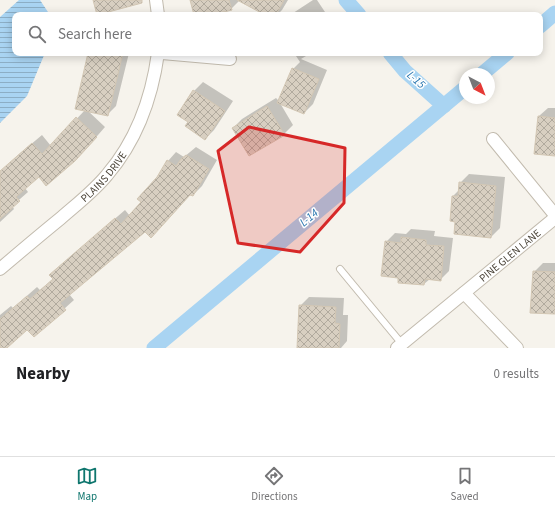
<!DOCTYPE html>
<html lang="en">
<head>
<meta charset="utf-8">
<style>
  body { margin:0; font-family:"Source Sans 3",sans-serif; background:#f6f6f6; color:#202124 }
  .compass { position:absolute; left:459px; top:68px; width:36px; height:36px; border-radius:50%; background:#fff; box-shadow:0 2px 10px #0003; rotate:138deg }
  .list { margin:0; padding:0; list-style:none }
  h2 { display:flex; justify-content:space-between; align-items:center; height:52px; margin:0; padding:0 16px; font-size:17px }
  h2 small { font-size:13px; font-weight:400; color:#757577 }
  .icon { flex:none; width:22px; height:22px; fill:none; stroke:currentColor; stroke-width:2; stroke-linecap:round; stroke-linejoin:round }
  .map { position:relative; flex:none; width:555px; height:348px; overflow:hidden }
  .search { position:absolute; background:#fff; box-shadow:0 2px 10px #0003; left:12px; right:12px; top:12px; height:44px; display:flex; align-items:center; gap:10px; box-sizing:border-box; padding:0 14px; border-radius:8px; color:#757577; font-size:15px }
  .sheet { height:108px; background:#fff }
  nav { display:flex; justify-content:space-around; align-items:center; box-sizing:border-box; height:56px; border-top:1px solid #e0e0e0; background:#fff; font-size:11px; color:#757577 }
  nav a { display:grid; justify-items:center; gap:2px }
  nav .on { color:#0f766e }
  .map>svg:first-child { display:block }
  .water { fill:url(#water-rules) }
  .shadow { fill:#0003 }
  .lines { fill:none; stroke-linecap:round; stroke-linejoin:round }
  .canal { stroke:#a9d4f2; stroke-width:15 }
  .building { fill:url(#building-cross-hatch); stroke:#d3c7b4 }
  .lane-casing { stroke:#c2bbae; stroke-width:8 }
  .street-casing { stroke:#c2bbae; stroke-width:14 }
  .lane { stroke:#fff; stroke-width:6 }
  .street { stroke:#fff; stroke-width:12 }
  .marked { fill:#d62828; fill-opacity:0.2; stroke:#d62828; stroke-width:3; stroke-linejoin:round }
  .labels { text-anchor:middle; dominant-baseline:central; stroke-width:3; stroke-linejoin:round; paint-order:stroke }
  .street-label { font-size:11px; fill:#4b4439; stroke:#fff }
  .water-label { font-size:12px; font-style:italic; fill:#2e7ab2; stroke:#fff }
</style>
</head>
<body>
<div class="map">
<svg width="555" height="348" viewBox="0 0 555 348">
  <defs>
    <pattern id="water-rules" width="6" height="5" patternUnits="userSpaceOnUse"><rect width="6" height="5" fill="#a9d4f2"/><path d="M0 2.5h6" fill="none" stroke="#8caec5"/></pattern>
    <pattern id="building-cross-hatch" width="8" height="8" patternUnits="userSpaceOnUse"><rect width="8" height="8" fill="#d8cfc1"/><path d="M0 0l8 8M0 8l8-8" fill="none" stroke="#b1aa9e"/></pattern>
  </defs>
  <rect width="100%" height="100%" fill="#f6f3ec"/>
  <path class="water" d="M19,0H40L50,15H15V53H45L27,96L0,123V17Z"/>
  <path class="shadow" d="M191,0H240L231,9L208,15H195Z
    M242,0H288L282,10L277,15H267Z
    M313,0H317L327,15H290Z
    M89,53H129L116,106L107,115L87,110L105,127L84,151L39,176L25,188L28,192L12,206L14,209L0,222V176L17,156L42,135L51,146L85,110Z
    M294,53H311L301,59L327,70L313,104L304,113L280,103L293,125L284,134L233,128L242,119L276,98L279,101L293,69L300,62Z
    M203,82L233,101L214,130L205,139L189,122L194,91Z
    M548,108H555V155L539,116Z
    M196,147L217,160L202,186L193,195L191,194L145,230L69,294L74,300L34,336L28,329L6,348H0V315L11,306L13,308L37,287L40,290L54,278L60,266L125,210L130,216L142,202L168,161L176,152L184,157Z
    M469,174L505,177L500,228L491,237L456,221L453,196L459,190L460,183Z
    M411,229L435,231L434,236L453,238L449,271L440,280L430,279L424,284L399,277L386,242L395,233L406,234Z
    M543,263H555V313L534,272Z
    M309,297L344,298L343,315H348L347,341L341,348H298L300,306Z"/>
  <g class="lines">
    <path class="canal" d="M346,0L359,15
      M540,26L555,13
      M390,53L405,71L444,106
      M482,74L507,53
      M154,348L465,88"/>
  </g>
  <path class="building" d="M93,0H142V3L97,15Z
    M190,0H229L232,10L212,15H194Z
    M237,0H284L276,15H265Z
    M88,53H123L108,116L75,109Z
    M292,68L319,79L304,114L277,103Z
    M193,90L225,111L205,140L185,126L188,122L177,115Z
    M267,106L285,135L249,156L232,128Z
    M538,116L555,118V156L534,154Z
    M76,117L97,137L75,161L46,186L39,177L16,197L20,201L0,219V171L32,143L42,154Z
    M186,155L209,169L193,196L190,195L151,238L145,232L60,303L66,310L34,337L27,330L7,348H0V319L27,296L30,299L53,279L49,275L115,218L121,224L141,202L137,199L157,177L167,160L176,166L181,159Z
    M459,182L496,186L491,238L454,234L455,222L450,221L452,196H458Z
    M401,237L426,240V245L444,246L441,281L425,279L424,285L398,283V278L381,276L385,241L401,243Z
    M533,271L555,272V314L530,313Z
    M299,305L336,307L335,323L340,324L339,348H297Z"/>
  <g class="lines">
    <g class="lane-casing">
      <path id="lane" d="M340,269L402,344"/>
    </g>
    <g class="street-casing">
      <g id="street">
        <path d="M156,0L158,15"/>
        <path d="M162,53L230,59"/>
        <path d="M493,139L555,215"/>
        <path id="s1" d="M0,269C20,252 40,235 61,218C77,204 94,191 107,175C137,140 152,97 158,53"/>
        <path d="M464,293L517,348"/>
        <path id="s2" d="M397,348L555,218"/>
      </g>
    </g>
    <use href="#lane" class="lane"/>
    <use href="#street" class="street"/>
  </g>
  <path class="marked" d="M249,127L345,148L344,203L300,252L238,243L218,151Z"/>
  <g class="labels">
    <g class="street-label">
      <text stroke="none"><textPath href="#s1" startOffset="139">PLAINS DRIVE</textPath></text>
      <text stroke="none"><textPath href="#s2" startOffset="146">PINE GLEN LANE</textPath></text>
    </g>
    <g class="water-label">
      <text transform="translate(416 80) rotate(42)">L-15</text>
      <text transform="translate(309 218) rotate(-40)">L-14</text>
    </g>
  </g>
</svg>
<svg class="compass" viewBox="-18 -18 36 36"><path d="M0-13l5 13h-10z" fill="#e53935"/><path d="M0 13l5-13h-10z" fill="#757577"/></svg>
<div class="search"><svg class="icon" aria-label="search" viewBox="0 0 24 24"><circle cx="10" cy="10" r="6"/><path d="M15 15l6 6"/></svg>Search here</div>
</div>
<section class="sheet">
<h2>Nearby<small>0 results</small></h2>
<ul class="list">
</ul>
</section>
<nav>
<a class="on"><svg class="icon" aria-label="map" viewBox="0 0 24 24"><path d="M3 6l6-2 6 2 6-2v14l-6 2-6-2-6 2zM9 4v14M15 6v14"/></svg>Map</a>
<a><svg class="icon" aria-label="directions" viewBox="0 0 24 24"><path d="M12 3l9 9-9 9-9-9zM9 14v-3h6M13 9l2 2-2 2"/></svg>Directions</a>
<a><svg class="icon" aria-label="saved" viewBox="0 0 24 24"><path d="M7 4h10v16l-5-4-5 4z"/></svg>Saved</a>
</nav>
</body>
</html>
